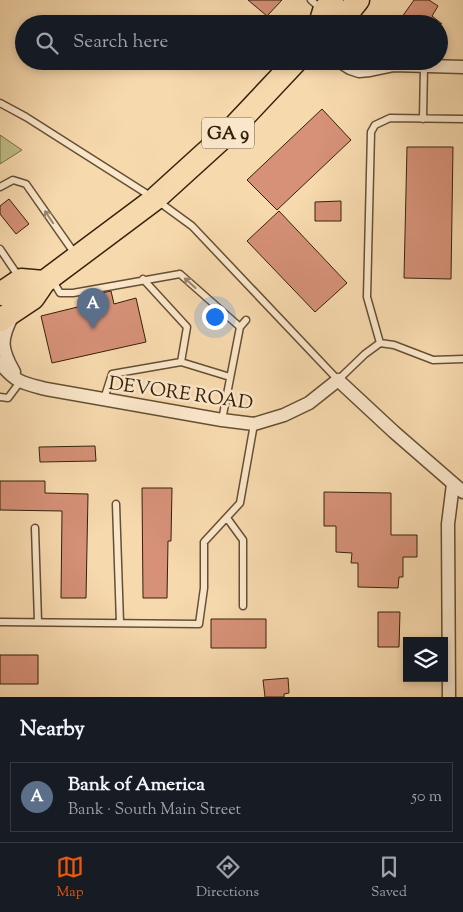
<!DOCTYPE html>
<html lang="en">
<head>
<meta charset="utf-8">
<style>
  :root { --surface:#171b24; --page:#242831; --text:#f1f3f6; --muted:#9ea1a6; --line:#363941; --accent:#ea580c }
  body { margin:0; font-family:"Sorts Mill Goudy",serif; background:var(--page); color:var(--text) }
  .controls { position:absolute; right:15px; bottom:15px; display:grid; overflow:hidden; border-radius:0px; box-shadow:0 2px 8px #0003 }
  .controls button { width:45px; height:45px; display:grid; place-items:center; padding:0; border:0; border-bottom:1px solid var(--line); background:var(--surface); color:var(--text); font:25px sans-serif }
  .you { position:absolute; left:214px; top:316px; width:18px; height:18px; margin:-12px; border:4px solid #fff; border-radius:50%; background:#1a73e8; box-shadow:0 0 0 8px #1a73e833 }
  .badge { display:grid; place-items:center; width:32px; height:32px; border-radius:50%; background:var(--accent); color:#fff; font-size:16px; font-weight:700 }
  .pin { position:absolute; translate:-50% -41px; filter:drop-shadow(0 1px 2px #0008) }
  .pin::after { content:''; position:absolute; top:26px; width:18px; height:15px; background:inherit; clip-path:polygon(0 0,100% 0,50% 100%) }
  .list { margin:0; padding:0; list-style:none }
  h2 { display:flex; justify-content:space-between; align-items:center; height:65px; margin:0; padding:0 20px; font-size:21px }
  h2 small { font-size:16px; font-weight:400; color:var(--muted) }
  .list li { display:grid; grid-template-columns:32px 1fr auto; gap:15px; align-items:center; box-sizing:border-box; height:70px; margin:0 10px 10px; padding:0 10px; border:1px solid var(--line); border-radius:0px }
  .list b { display:block; font-size:19px; white-space:nowrap }
  .list p { margin:0; font-size:16px; white-space:nowrap; color:var(--muted) }
  .list em { font-size:16px; font-style:normal; color:var(--muted) }
  .icon { flex:none; width:28px; height:28px; fill:none; stroke:currentColor; stroke-width:2; stroke-linecap:round; stroke-linejoin:round }
  .map { position:relative; flex:none; width:463px; height:697px; overflow:hidden }
  .search { position:absolute; background:var(--surface); box-shadow:0 2px 8px #0003; left:15px; right:15px; top:15px; height:55px; display:flex; align-items:center; gap:12px; box-sizing:border-box; padding:0 18px; border-radius:28px; color:var(--muted); font-size:19px }
  .sheet { height:145px; background:var(--surface) }
  nav { display:flex; justify-content:space-around; align-items:center; box-sizing:border-box; height:70px; border-top:1px solid var(--line); background:var(--surface); font-size:14px; color:var(--muted) }
  nav a { display:grid; justify-items:center; gap:2px }
  nav .on { color:var(--accent) }
  .map>svg:first-child { display:block }
  .green { fill:#c0be88; stroke:#7a7049 }
  .building { fill:#d69178; stroke:#34220a }
  .lines { fill:none; stroke-linecap:round; stroke-linejoin:round }
  .lane-casing { stroke:#655033; stroke-width:9 }
  .street-casing { stroke:#655033; stroke-width:15 }
  .highway-casing { stroke:#34220a; stroke-width:25 }
  .lane { stroke:#fae6ca; stroke-width:6 }
  .street { stroke:#fae6ca; stroke-width:12 }
  .highway { stroke:#f7d9ae; stroke-width:22 }
  .oneway { stroke:#97846a }
  .labels { text-anchor:middle; stroke-width:5; stroke-linejoin:round; paint-order:stroke }
  .shield { fill:#fae6ca; stroke:#6f5d44; stroke-width:1 }
  .shield-label { font-size:18px; font-weight:bold; fill:#34220a }
  .street-label { font-size:19px; fill:#34220a; stroke:#fae6ca }
</style>
</head>
<body>
<div class="map">
<svg width="463" height="697" viewBox="0 0 463 697">
  <rect width="100%" height="100%" fill="#f7d9ae"/>
  <filter id="stains"><feTurbulence type="fractalNoise" baseFrequency=".004" numOctaves="4"/><feColorMatrix values="0 0 0 0 .2 0 0 0 0 .09 0 0 0 0 .02 0 0 0 .5 -.17"/></filter>
  <radialGradient id="worn" r=".72"><stop offset=".6" stop-color="#630" stop-opacity="0"/><stop offset="1" stop-color="#630" stop-opacity=".3"/></radialGradient>
  <path class="green" d="M0 135 22 150 0 164Z"/>
  <path class="building" d="M248 0H282L267 16Z
    M414 0H429L438 6 432 16 442 24H397Z
    M322 109 351 140 277 210 247 180Z
    M407 147H453L451 279 404 278Z
    M9 199 29 224 16 234 0 214V206Z
    M341 201V221H315V202Z
    M279 211 347 283 315 312 247 241Z
    M111 291 114 304 136 298 146 342 52 363 41 316 94 303 92 295Z
    M95 446 96 461 40 462 39 447Z
    M0 481H45V493L88 494 86 598H61L62 511 0 510Z
    M142 488H172L171 541H168L167 598H143Z
    M324 492 391 493V535H417V557H403V577H399L398 588 358 587V563H351L352 553 336 552V526H324Z
    M378 612H400L399 647H378Z
    M211 619H266V648H211Z
    M0 655H38V684H0Z
    M288 678 289 693 284 694V697H265L263 680Z"/>
  <g class="lines">
    <defs>
      <path id="lane" d="M311 0 321 9
        M350 16 362 24
        M0 103 26 117 155 199 192 226 338 380 365 354 380 343 394 345 433 360 463 359
        M423 119 424 66
        M0 187 13 180 26 184 75 254
        M0 249 19 277
        M53 281 60 293H73L180 274 240 327
        M380 343 367 297 371 132 375 125 390 118 463 119
        M181 362 230 377
        M0 397 8 398 20 382
        M104 399 112 374 181 362 187 327 143 279
        M222 420 240 327 246 320
        M116 504 120 623
        M227 518 243 540V606
        M35 528 38 622
        M0 622 199 624 204 588V542L240 503 254 424"/>
      <path id="street" d="M339 61 350 68 359 71 370 70 394 65 463 67
        M12 317C0 340 1 349 14 372
        M0 363C16 383 23 383 46 389L222 420 254 424 284 415 309 403 338 380 394 432 463 492
        M449 697 448 524 453 484"/>
      <path id="highway" d="M320 24 324 11 332 0
        M339 24 358 0
        M0 294 21 280 44 282
        M0 320 33 298 44 282 155 199 231 130 296 61"/>
    </defs>
    <use href="#lane" class="lane-casing"/>
    <use href="#street" class="street-casing"/>
    <use href="#highway" class="highway-casing"/>
    <use href="#lane" class="lane"/>
    <use href="#street" class="street"/>
    <use href="#highway" class="highway"/>
  </g>
  <defs><path id="oneway-shaft" d="M-6 0H5M1.5-3L5.5 0L1.5 3" fill="none" stroke-width="1.6" stroke-linecap="round" stroke-linejoin="round" transform="scale(1.25)"/></defs>
  <g class="oneway">
    <use href="#oneway-shaft" transform="translate(49 217) rotate(-124)"/>
    <use href="#oneway-shaft" transform="translate(190 283) rotate(-138)"/>
  </g>
  <g class="labels">
    <rect class="shield" x="202" y="117.5" width="52" height="31" rx="4"/>
    <g class="shield-label">
      <text x="228" y="139">GA 9</text>
    </g>
    <g class="street-label">
      <text transform="translate(181 392) rotate(8)" y="7">DEVORE ROAD</text>
    </g>
  </g>
  <rect width="100%" height="100%" filter="url(#stains)"/>
  <rect width="100%" height="100%" fill="url(#worn)"/>
</svg>
<div class="controls">
<button><svg class="icon" aria-label="layers" viewBox="0 0 24 24"><path d="M12 4l9 5-9 5-9-5zM3 14l9 5 9-5"/></svg></button>
</div>
<div class="you"></div>
<div class="pin badge" style="left:93px;top:329px;background:#5c6f8a">A</div>
<div class="search"><svg class="icon" aria-label="search" viewBox="0 0 24 24"><circle cx="10" cy="10" r="6"/><path d="M15 15l6 6"/></svg>Search here</div>
</div>
<section class="sheet">
<h2>Nearby<small></small></h2>
<ul class="list">
<li><span class="badge" style="background:#5c6f8a">A</span><div><b>Bank of America</b><p>Bank · South Main Street</p></div><em>50 m</em></li>
</ul>
</section>
<nav>
<a class="on"><svg class="icon" aria-label="map" viewBox="0 0 24 24"><path d="M3 6l6-2 6 2 6-2v14l-6 2-6-2-6 2zM9 4v14M15 6v14"/></svg>Map</a>
<a><svg class="icon" aria-label="directions" viewBox="0 0 24 24"><path d="M12 3l9 9-9 9-9-9zM9 14v-3h6M13 9l2 2-2 2"/></svg>Directions</a>
<a><svg class="icon" aria-label="saved" viewBox="0 0 24 24"><path d="M7 4h10v16l-5-4-5 4z"/></svg>Saved</a>
</nav>
</body>
</html>
